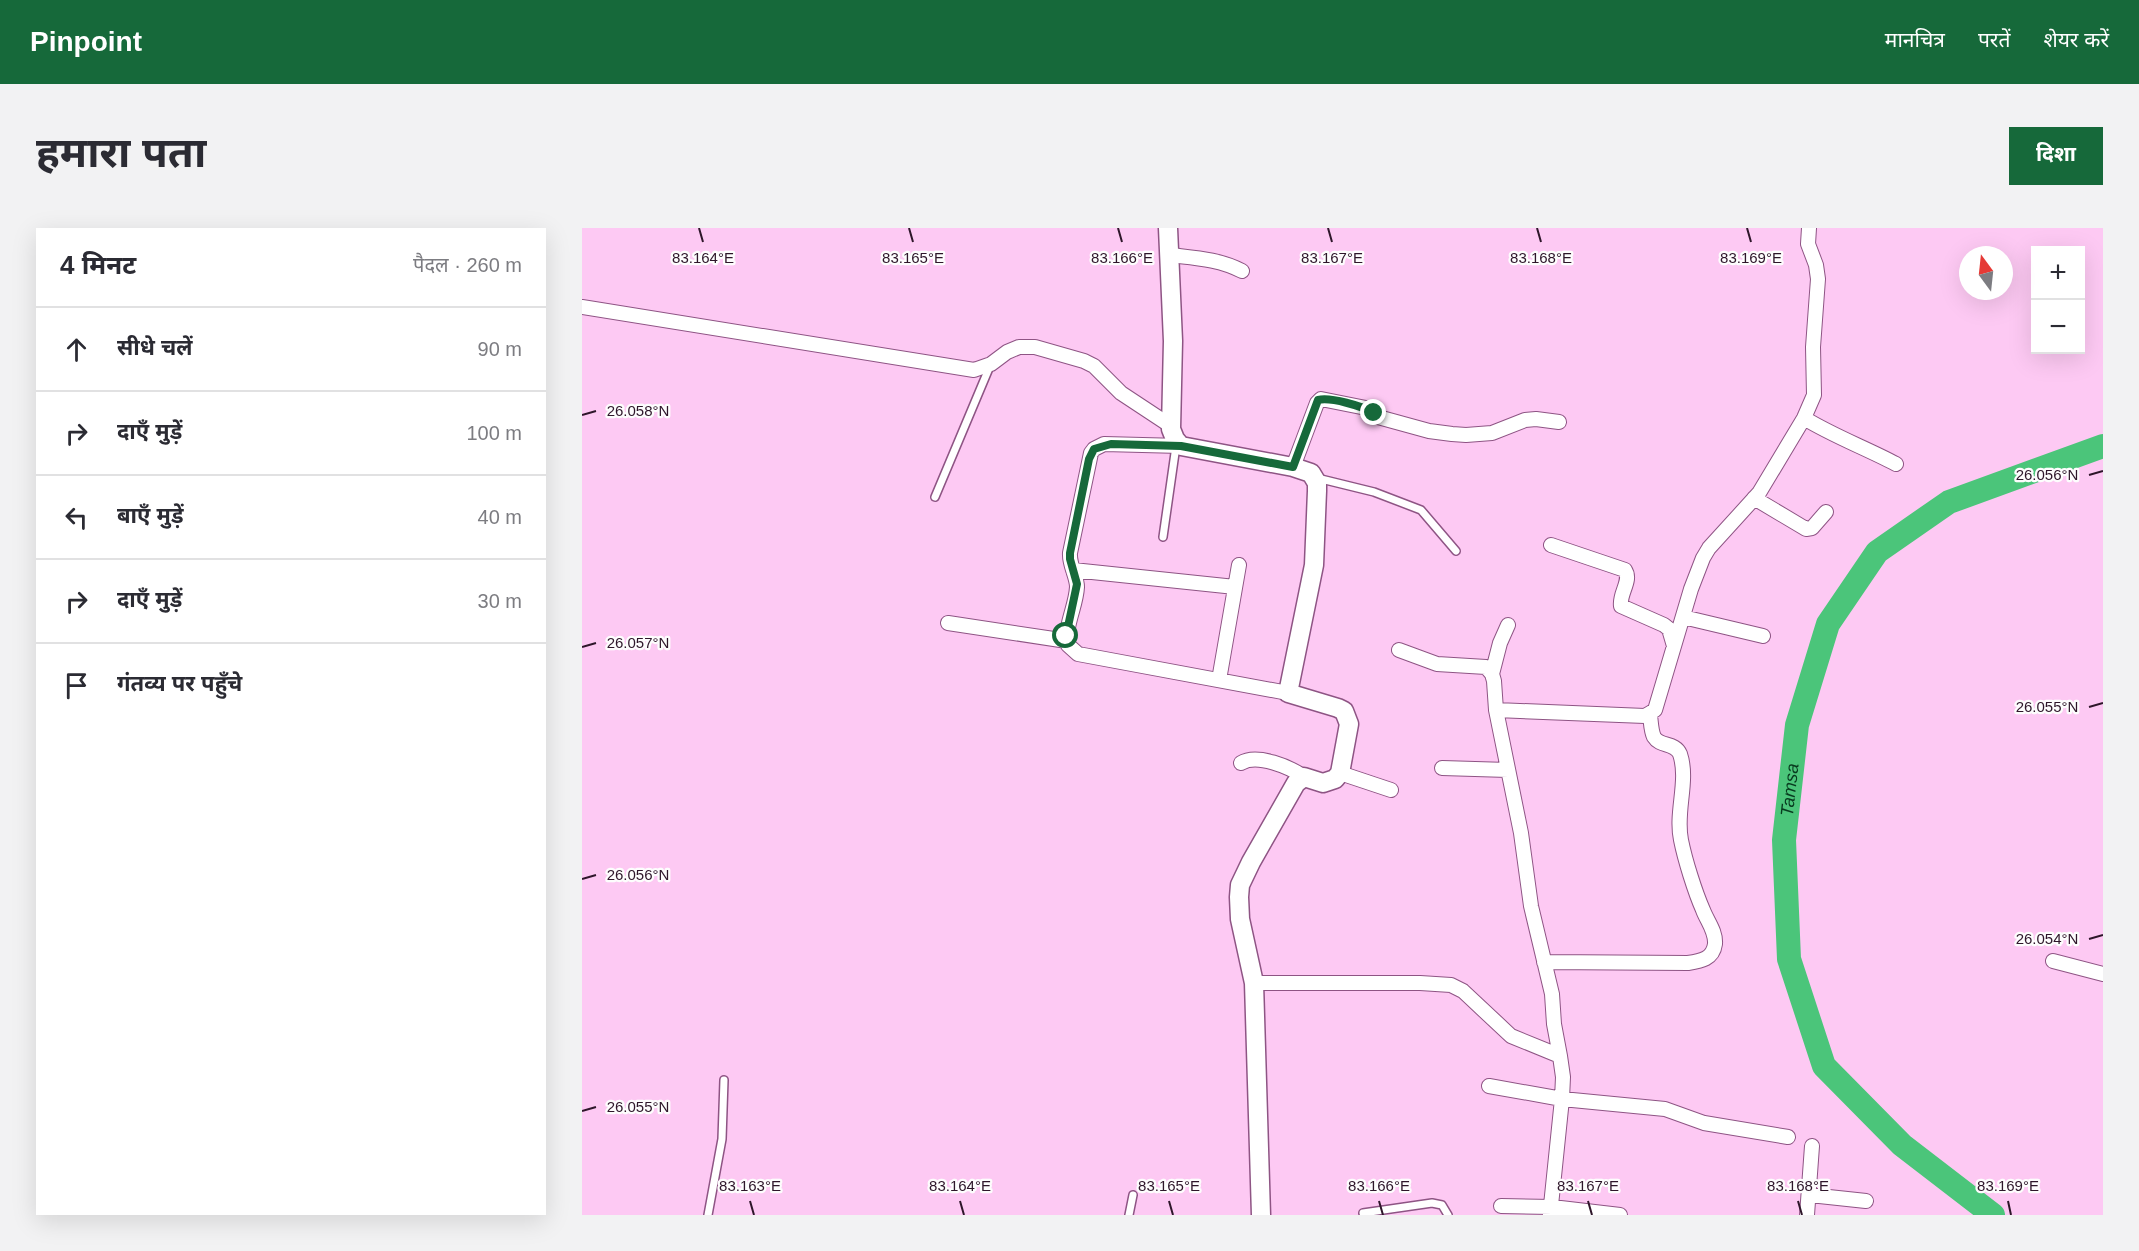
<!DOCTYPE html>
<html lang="hi">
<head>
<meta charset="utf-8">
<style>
  :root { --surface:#fff; --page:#f2f2f3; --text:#2b2b33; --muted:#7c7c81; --line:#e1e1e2; --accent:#16693a }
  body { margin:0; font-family:Arial,"Noto Sans Devanagari",sans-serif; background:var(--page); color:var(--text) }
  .controls { position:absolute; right:18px; top:18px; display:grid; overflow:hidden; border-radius:0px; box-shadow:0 6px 24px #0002 }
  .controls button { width:54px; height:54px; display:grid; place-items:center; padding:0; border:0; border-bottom:2px solid var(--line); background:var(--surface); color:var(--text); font:30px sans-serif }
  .compass { position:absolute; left:1377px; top:18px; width:54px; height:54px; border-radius:50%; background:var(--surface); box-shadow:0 6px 24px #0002; rotate:345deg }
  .stop { position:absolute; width:18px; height:18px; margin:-14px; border:4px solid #16693a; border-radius:50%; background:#fff }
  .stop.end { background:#16693a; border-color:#fff; box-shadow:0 2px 6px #0008 }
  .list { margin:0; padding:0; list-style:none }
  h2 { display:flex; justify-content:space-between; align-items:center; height:78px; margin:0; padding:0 24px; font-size:26px }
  h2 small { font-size:20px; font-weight:400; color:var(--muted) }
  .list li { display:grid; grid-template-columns:39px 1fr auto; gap:18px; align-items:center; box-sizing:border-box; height:84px; padding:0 24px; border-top:2px solid var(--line) }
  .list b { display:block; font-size:22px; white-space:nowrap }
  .list em { font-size:20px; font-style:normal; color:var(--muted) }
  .icon { flex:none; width:33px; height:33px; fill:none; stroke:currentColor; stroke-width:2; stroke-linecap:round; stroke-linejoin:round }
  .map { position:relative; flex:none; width:1521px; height:987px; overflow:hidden; border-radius:0px }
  header { display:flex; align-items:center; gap:36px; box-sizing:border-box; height:84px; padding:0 30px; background:var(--accent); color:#fff }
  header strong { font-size:28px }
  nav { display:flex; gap:33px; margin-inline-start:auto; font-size:21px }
  .intro { display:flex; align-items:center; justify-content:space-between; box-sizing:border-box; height:144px; padding:0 36px }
  h1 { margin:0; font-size:42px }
  .button { padding:15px 27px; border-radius:0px; background:var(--accent); color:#fff; font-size:21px; font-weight:700 }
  main { display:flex; gap:36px; padding:0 36px }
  aside { flex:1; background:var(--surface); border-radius:0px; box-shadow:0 6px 24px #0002 }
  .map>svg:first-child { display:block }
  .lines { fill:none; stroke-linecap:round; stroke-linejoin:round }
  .river { stroke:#4bc57a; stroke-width:24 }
  .lane-casing { stroke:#8e5484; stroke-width:10 }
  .street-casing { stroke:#8e5484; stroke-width:16 }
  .secondary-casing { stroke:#8e5484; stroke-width:21 }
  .lane { stroke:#fff; stroke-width:7 }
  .street { stroke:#fff; stroke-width:14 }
  .secondary { stroke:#fff; stroke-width:18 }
  .route { stroke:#16693a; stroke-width:8 }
  .ticks { fill:none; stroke:#2e162a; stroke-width:2 }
  .labels { text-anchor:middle; stroke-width:4.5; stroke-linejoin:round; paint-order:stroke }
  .water-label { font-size:18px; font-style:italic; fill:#083b1f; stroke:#fdfdfd }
  .ticks-label { font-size:15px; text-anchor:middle; fill:#2e162a; stroke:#fdfdfd; stroke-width:4.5; stroke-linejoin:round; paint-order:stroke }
</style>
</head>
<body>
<header>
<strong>Pinpoint</strong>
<nav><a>मानचित्र</a><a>परतें</a><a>शेयर करें</a></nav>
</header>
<div class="intro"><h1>हमारा पता</h1><a class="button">दिशा</a></div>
<main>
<aside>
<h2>4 मिनट<small>पैदल · 260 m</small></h2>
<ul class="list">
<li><svg class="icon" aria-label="ahead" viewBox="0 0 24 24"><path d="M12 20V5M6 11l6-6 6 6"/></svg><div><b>सीधे चलें</b></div><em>90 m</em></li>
<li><svg class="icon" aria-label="right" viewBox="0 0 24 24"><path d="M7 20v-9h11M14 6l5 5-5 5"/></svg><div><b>दाएँ मुड़ें</b></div><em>100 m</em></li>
<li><svg class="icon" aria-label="left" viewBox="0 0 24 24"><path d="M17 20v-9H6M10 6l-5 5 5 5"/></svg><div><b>बाएँ मुड़ें</b></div><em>40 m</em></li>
<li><svg class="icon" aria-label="right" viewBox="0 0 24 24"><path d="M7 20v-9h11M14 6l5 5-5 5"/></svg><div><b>दाएँ मुड़ें</b></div><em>30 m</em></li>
<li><svg class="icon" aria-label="arrive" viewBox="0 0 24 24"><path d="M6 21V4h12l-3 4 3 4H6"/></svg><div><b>गंतव्य पर पहुँचे</b></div></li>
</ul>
</aside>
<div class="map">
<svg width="1521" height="987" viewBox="0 0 1521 987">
  <rect width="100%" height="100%" fill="#fdc9f3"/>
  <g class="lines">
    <path class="river" id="s1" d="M1411 987 1320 917 1242 838 1207 731 1202 612 1215 497 1246 396 1295 324 1367 274 1521 218"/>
    <defs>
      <path id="lane" d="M735 250 792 264 839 282 874 323
        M353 269 408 138
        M581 309 594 218
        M781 985 850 975 860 977 866 987
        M126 987 140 911 142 852
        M547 987 551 967"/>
      <path id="street" d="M588 27C613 30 637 31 660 43
        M0 79 392 142 409 136 425 124 437 119H453L502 133 512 138 539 165 589 198
        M1222 190C1251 208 1284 220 1314 236
        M599 218 522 216 512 221 509 225 488 325C487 337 495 348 495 359 494 379 482 398 486 417L496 426 706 465
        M711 239 735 175 739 171 784 180 796 189 847 203 870 206 884 207 910 205 943 192 954 191 977 194
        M1172 270 1224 301 1230 300 1244 284
        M969 317 1043 342C1050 353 1037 365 1039 378L1082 397 1087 401 1092 418
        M491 342 653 359
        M1101 389 1181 408
        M366 395 485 413
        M817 422 855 436 904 439 910 446 912 453 914 482 939 605 949 678 970 766 972 796 978 828 981 849 980 871 968 987
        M910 446 918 415 926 397
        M637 452 657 337
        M914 482 1063 488 1073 482 1109 361 1121 330 1127 320 1177 265 1222 190 1232 167 1231 119 1236 51 1234 37 1226 16 1227 0
        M659 535C675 525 708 539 722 549
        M860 540 926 542
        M758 545 809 562
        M1471 733 1521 746
        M962 734 1106 735C1119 733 1131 731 1133 716 1134 703 1125 693 1121 682 1113 664 1103 632 1099 612 1093 584 1107 553 1098 526 1093 514 1078 519 1072 509 1069 503 1069 494 1068 487
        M672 755H838L869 757 881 763 929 808 978 828
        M907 858 980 871 1083 881 1122 895 1206 909
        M1228 967 1284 973
        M919 978 970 979 1038 987
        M1225 987 1230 918"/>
      <path id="secondary" d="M586 0 591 113 589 201 593 211 599 218 711 239 729 245 735 255V263L732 337 706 465 756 480 762 483 767 496 758 545 753 551 741 555 722 549 714 555 669 634 658 657 657 669 658 691 672 755 679 987"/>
    </defs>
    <use href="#lane" class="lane-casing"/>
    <use href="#street" class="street-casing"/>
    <use href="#secondary" class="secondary-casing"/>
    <use href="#lane" class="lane"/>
    <use href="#street" class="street"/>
    <use href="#secondary" class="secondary"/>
  </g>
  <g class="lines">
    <path class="route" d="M484 408 495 356 488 331V325L507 231 512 221 529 216 599 218 711 239 736 172C749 169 780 178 792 185"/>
  </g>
  <path class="ticks" d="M117 0 121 14M327 0 331 14M536 0 540 14M746 0 750 14M955 0 959 14M1165 0 1169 14M0 187 14 183M1507 247 1521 243M0 419 14 415M1507 479 1521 475M0 651 14 647M1507 711 1521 707M0 883 14 879M168 973 172 987M378 973 382 987M587 973 591 987M797 973 801 987M1006 973 1010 987M1216 973 1220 987M1426 973 1429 987"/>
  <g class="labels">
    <g class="water-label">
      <text dy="6" stroke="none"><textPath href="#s1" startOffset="508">Tamsa</textPath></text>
    </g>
  </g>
  <g class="ticks-label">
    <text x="121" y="35">83.164°E</text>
    <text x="959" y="35">83.168°E</text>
    <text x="331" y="35">83.165°E</text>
    <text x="540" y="35">83.166°E</text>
    <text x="750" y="35">83.167°E</text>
    <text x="1169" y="35">83.169°E</text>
    <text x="56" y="188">26.058°N</text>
    <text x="1465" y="252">26.056°N</text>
    <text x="56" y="420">26.057°N</text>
    <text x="1465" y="484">26.055°N</text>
    <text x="56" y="652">26.056°N</text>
    <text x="1465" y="716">26.054°N</text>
    <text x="56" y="884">26.055°N</text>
    <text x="168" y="963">83.163°E</text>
    <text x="378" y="963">83.164°E</text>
    <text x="587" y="963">83.165°E</text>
    <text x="797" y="963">83.166°E</text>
    <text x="1006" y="963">83.167°E</text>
    <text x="1216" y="963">83.168°E</text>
    <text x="1426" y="963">83.169°E</text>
  </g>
</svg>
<div class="controls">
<button>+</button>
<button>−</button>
</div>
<svg class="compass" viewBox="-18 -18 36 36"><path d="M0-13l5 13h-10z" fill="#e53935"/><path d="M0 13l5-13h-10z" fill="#7c7c81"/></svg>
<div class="stop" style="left:484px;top:408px"></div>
<div class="stop end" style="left:792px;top:185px"></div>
</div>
</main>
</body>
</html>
